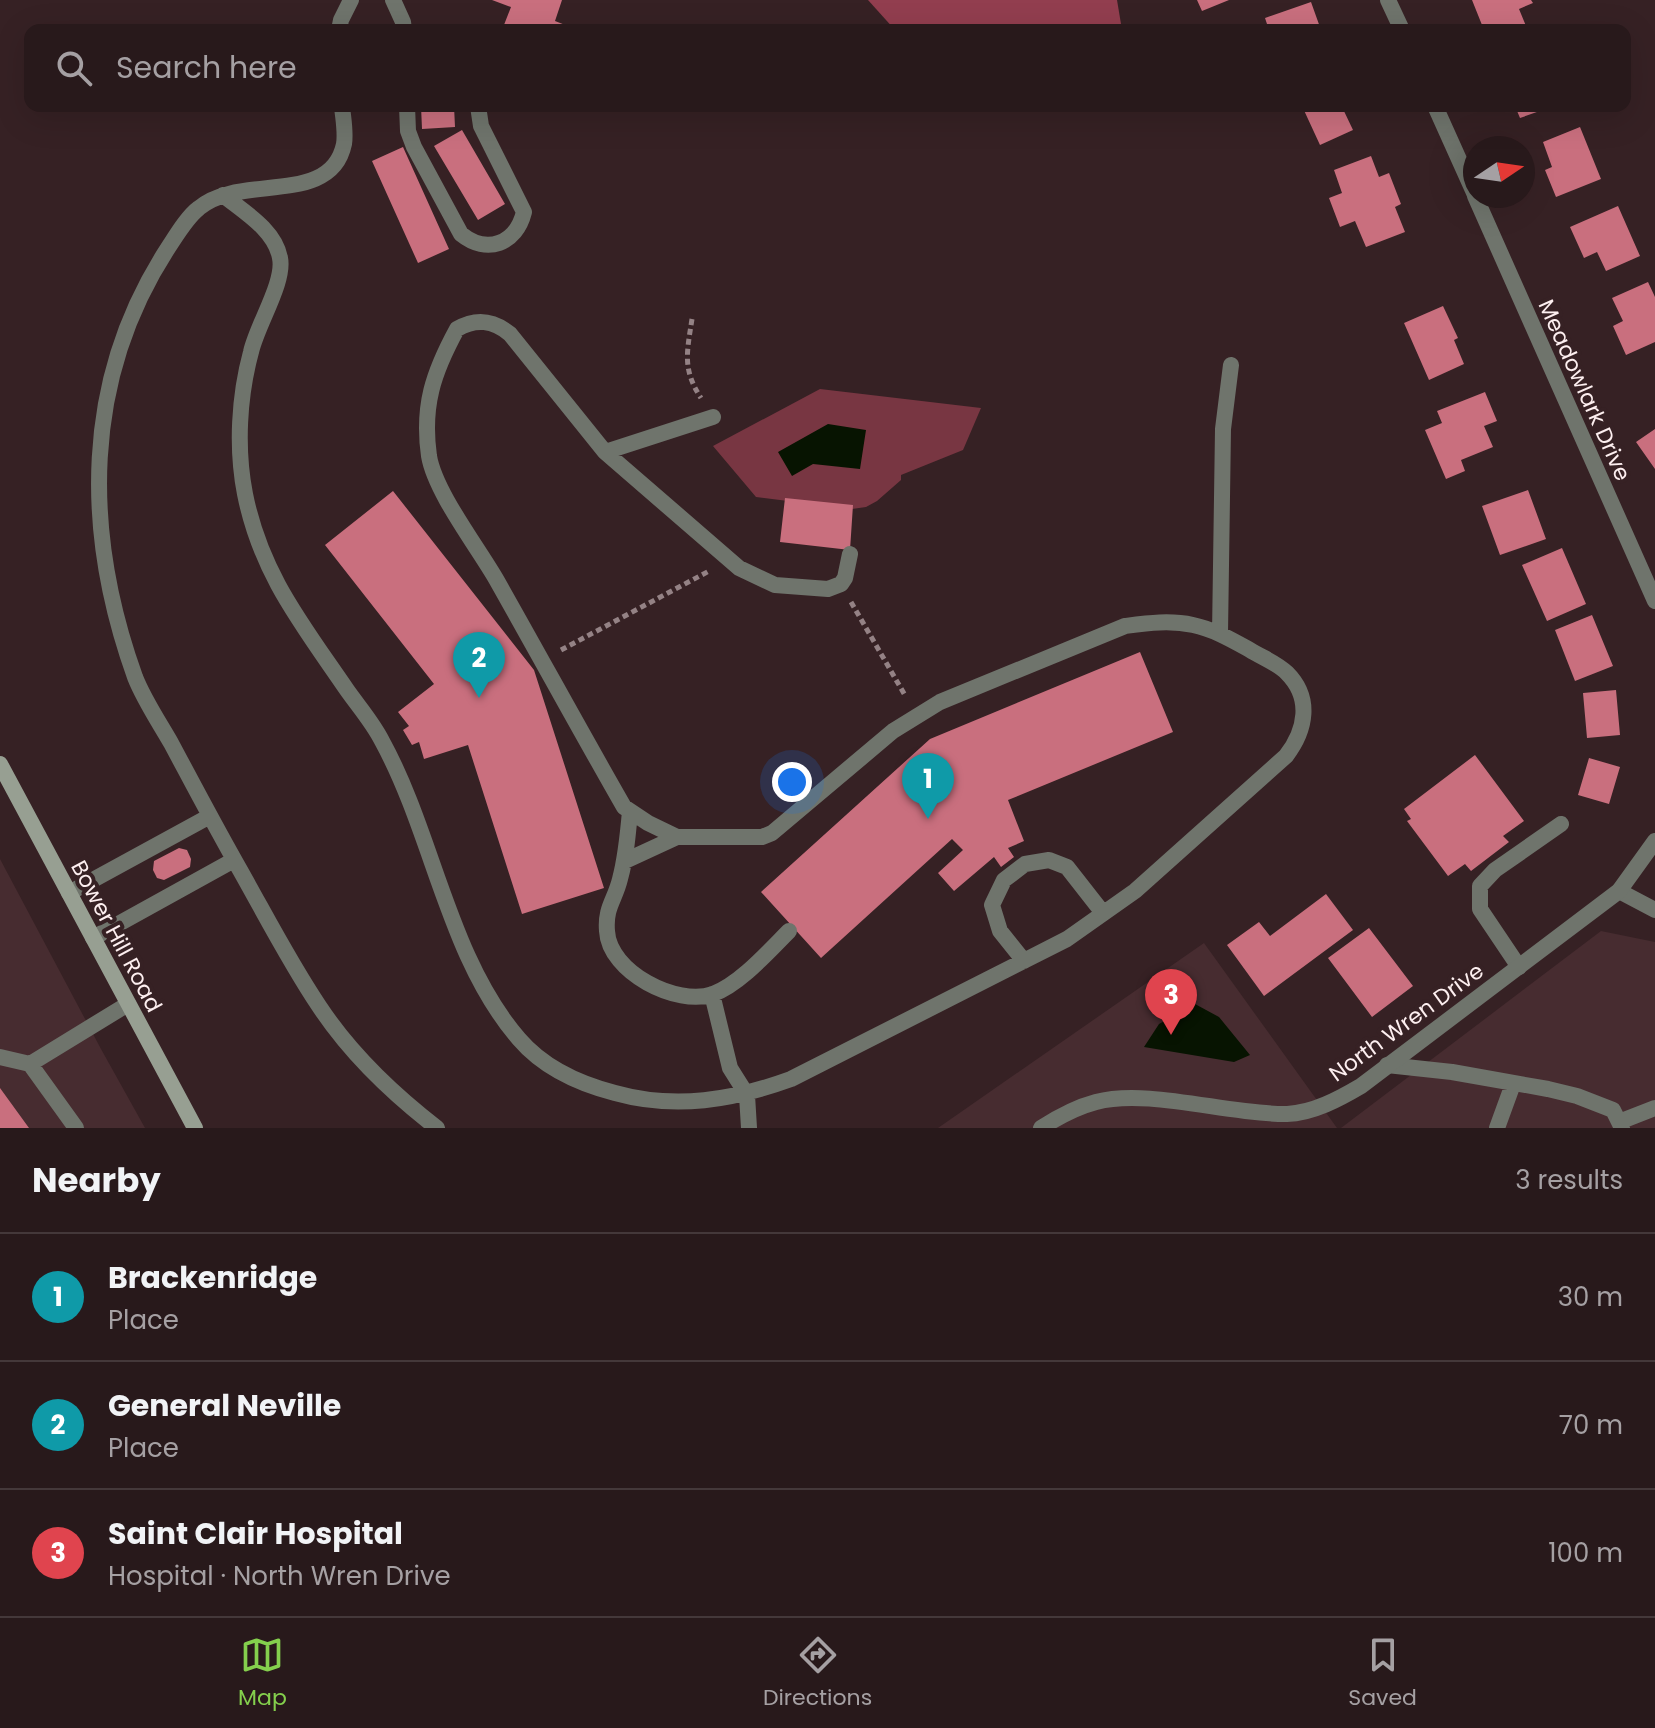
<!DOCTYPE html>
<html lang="en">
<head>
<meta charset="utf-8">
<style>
  :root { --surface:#28191b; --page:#342628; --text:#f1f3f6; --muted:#a5a0a3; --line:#44383a; --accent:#84cf4d }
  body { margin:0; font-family:Poppins,sans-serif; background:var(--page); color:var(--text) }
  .compass { position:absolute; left:1463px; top:136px; width:72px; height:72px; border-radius:50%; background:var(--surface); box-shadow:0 8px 32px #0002; rotate:77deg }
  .you { position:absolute; left:792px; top:782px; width:28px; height:28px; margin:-20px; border:6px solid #fff; border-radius:50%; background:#1a73e8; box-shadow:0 0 0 12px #1a73e833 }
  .badge { display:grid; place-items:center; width:52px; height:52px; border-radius:50%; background:var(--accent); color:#fff; font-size:26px; font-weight:700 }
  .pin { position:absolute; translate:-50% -66px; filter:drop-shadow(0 2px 4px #0008) }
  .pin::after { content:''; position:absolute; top:42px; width:28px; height:24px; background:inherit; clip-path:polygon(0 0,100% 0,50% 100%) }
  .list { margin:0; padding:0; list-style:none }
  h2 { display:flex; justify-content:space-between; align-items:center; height:104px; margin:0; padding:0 32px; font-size:34px }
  h2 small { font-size:26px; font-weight:400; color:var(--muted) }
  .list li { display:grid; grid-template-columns:52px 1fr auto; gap:24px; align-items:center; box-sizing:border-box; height:128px; padding:0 32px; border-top:2px solid var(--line) }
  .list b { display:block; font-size:30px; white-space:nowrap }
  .list p { margin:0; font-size:26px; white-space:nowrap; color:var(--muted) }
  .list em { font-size:26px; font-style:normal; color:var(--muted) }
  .icon { flex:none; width:44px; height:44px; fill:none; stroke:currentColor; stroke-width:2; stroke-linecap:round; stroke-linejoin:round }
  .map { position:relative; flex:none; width:1655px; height:1128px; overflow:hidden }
  .search { position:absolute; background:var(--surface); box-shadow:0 8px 32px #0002; left:24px; right:24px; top:24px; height:88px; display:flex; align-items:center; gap:20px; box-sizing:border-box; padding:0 28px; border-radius:16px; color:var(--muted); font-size:30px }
  .sheet { height:488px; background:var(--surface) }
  nav { display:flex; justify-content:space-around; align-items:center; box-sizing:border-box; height:112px; border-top:2px solid var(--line); background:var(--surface); font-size:22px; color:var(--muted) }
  nav a { display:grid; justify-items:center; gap:4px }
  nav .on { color:var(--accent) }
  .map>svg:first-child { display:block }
  .built { fill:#472c30 }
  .green { fill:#783642 }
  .forest { fill:#923e4f }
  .water { fill:#071401 }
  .building { fill:#c96f7e }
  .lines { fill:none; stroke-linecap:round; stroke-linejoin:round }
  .path { stroke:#948285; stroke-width:5; stroke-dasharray:6 4; stroke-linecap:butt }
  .lane { stroke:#6f746c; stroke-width:16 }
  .street { stroke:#6f746c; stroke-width:16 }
  .secondary { stroke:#979f92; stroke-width:16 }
  .labels { text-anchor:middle; stroke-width:8; stroke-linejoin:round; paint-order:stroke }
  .street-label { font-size:22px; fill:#fdeff0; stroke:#362124 }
</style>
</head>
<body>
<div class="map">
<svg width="1655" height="1128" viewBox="0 0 1655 1128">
  <rect width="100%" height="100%" fill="#362124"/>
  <path class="built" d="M0 859 101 1049 145 1128H0Z
    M1601 931 1655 942V1128H1341Z
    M1204 943 1337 1128H938Z"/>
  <path class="green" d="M820 389 981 408 963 450 901 475V480L877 501 866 507 852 509 756 497 713 446Z"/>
  <path class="forest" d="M868 0H1117L1122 30H895Z"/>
  <path class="water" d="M828 424 866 430 860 469 813 464 792 476 778 452Z
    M1195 1004 1219 1017 1250 1055 1234 1062 1144 1047 1159 1024Z"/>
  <path class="building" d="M492 0H562L555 21 578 30H502L511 7Z
    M1197 0H1229L1202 11Z
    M1472 0H1531L1533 3 1519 9 1526 26 1516 30H1484Z
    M1311 2 1321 30H1269L1265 18Z
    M421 106H454L455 127 422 129Z
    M1302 106H1350L1343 109 1353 130 1320 145Z
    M1515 106H1554L1520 118Z
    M1580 127 1601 179 1556 197 1545 170 1552 167 1543 142Z
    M462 130 505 204 478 220 434 146Z
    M403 147 449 249 418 263 372 161Z
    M1371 156 1379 177 1389 173 1401 204 1395 207 1405 232 1366 247 1355 221 1340 227 1329 198 1342 193 1334 170Z
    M1618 206 1640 256 1606 271 1597 252 1584 258 1570 227Z
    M1648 282 1655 297V342L1626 355 1613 326 1623 321 1612 298Z
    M1443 306 1458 338 1454 340 1464 364 1429 380 1404 323Z
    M1485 392 1497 421 1484 426 1493 447 1461 460 1465 471 1446 479 1425 430 1442 423 1437 411Z
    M1655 429V469L1636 442Z
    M1528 490 1546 539 1500 555 1482 506Z
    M393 491 534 670 604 888 522 914 468 745 424 759 419 742 412 745 403 730 409 726 398 712 434 684 325 545Z
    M785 498 853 505 850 550 780 542Z
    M1562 548 1586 604 1547 621 1522 565Z
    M1592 615 1613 666 1575 681 1555 630Z
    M1140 652 1173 732 1008 800 1024 841 1008 848 1014 857 1001 867 994 857 954 891 938 873 963 850 952 839 821 958 761 892 930 739Z
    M1616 690 1620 735 1587 738 1583 693Z
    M1475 755 1524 821 1503 836 1509 842 1471 871 1465 864 1448 876 1407 821 1411 819 1404 809Z
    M1589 758 1620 767 1609 804 1578 795Z
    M179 848 187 850 191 859 190 867 164 880 157 878 153 870 154 861Z
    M1326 894 1353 930 1264 996 1227 945 1259 922 1270 936Z
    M1369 928 1413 986 1372 1017 1328 958Z
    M0 1088 29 1128H0Z"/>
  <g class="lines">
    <path class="path" d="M692 319C687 352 682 369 701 398
      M851 602 906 697
      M561 650 711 570"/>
    <path class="lane" d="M393 0 403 22 404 30
      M339 30 341 20 351 0
      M342 106C343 118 346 132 344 144 331 207 240 173 199 208 187 217 176 236 168 248 82 380 83 532 135 677 144 700 159 722 171 743 194 786 216 828 240 870 266 916 290 963 319 1006 350 1053 393 1094 437 1128
      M407 106 408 131 414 147 461 234C487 255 516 244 524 212L481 126 478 106
      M223 195C244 212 275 230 280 258 285 282 257 325 251 352 239 396 236 448 245 494 261 574 302 624 347 690 359 707 373 723 382 741 434 836 448 957 519 1039 543 1067 580 1084 615 1093 676 1110 733 1100 791 1079L1067 939 1135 891 1286 756C1306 730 1312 698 1287 673 1277 663 1261 657 1250 650 1232 640 1213 629 1193 625 1170 620 1148 623 1125 626L940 702 893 731 772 833 762 837H677L648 823 624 807C581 732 539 655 496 579 477 546 435 492 429 456 422 406 433 373 457 329 476 318 493 320 510 334L605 452 739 568 775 585 828 589 841 584 845 578 850 554
      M605 452 713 417
      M1220 634 1223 429 1231 365
      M630 811C628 834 626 857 620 879 615 900 605 907 607 931 609 972 677 1007 713 994 740 984 769 951 789 931
      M625 861 677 837
      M1619 891 1655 910
      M69 893 210 816
      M93 938 234 860
      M1024 961 1000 931 992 905 1004 880 1025 864 1049 860 1067 867 1103 913
      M1519 967 1480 909V886L1495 870 1561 824
      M712 994 730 1068 747 1095 749 1128
      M0 1057 30 1064 76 1128
      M30 1064 128 1004
      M1387 1065 1452 1072 1548 1089 1577 1096 1613 1110 1622 1128
      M1619 1122 1655 1108
      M1497 1128 1513 1084"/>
    <path class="street" d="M1388 0 1402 30
      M1435 106 1475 195
      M1475 196 1655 601
      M1041 1128C1058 1117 1077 1107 1096 1102 1148 1088 1230 1115 1287 1114 1313 1113 1339 1099 1361 1086L1619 891 1655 841"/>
    <path class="secondary" d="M0 764 195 1128"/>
  </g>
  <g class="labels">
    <g class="street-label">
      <text transform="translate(1585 390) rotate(66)" y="8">Meadowlark Drive</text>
      <text transform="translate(117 936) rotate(62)" y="8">Bower Hill Road</text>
      <text transform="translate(1406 1022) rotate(-36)" y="8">North Wren Drive</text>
    </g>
  </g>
</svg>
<svg class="compass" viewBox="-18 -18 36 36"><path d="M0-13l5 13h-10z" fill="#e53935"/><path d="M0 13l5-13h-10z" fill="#a5a0a3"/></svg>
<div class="you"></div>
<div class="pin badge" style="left:928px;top:819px;background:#0f9aa8">1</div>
<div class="pin badge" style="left:479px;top:698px;background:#0f9aa8">2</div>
<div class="pin badge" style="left:1171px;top:1035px;background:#e0444e">3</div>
<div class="search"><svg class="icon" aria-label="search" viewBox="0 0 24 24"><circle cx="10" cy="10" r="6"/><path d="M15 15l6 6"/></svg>Search here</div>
</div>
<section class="sheet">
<h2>Nearby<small>3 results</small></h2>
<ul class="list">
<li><span class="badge" style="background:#0f9aa8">1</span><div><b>Brackenridge</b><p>Place</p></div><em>30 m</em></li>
<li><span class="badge" style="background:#0f9aa8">2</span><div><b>General Neville</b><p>Place</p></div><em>70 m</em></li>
<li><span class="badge" style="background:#e0444e">3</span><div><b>Saint Clair Hospital</b><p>Hospital · North Wren Drive</p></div><em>100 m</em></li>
</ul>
</section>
<nav>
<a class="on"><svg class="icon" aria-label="map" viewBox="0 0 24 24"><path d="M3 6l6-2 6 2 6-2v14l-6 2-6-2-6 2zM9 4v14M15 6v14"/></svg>Map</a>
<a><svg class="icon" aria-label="directions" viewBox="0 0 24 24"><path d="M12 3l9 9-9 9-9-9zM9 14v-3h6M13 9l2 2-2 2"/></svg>Directions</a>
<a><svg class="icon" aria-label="saved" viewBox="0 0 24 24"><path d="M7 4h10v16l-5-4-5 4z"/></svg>Saved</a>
</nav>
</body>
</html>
